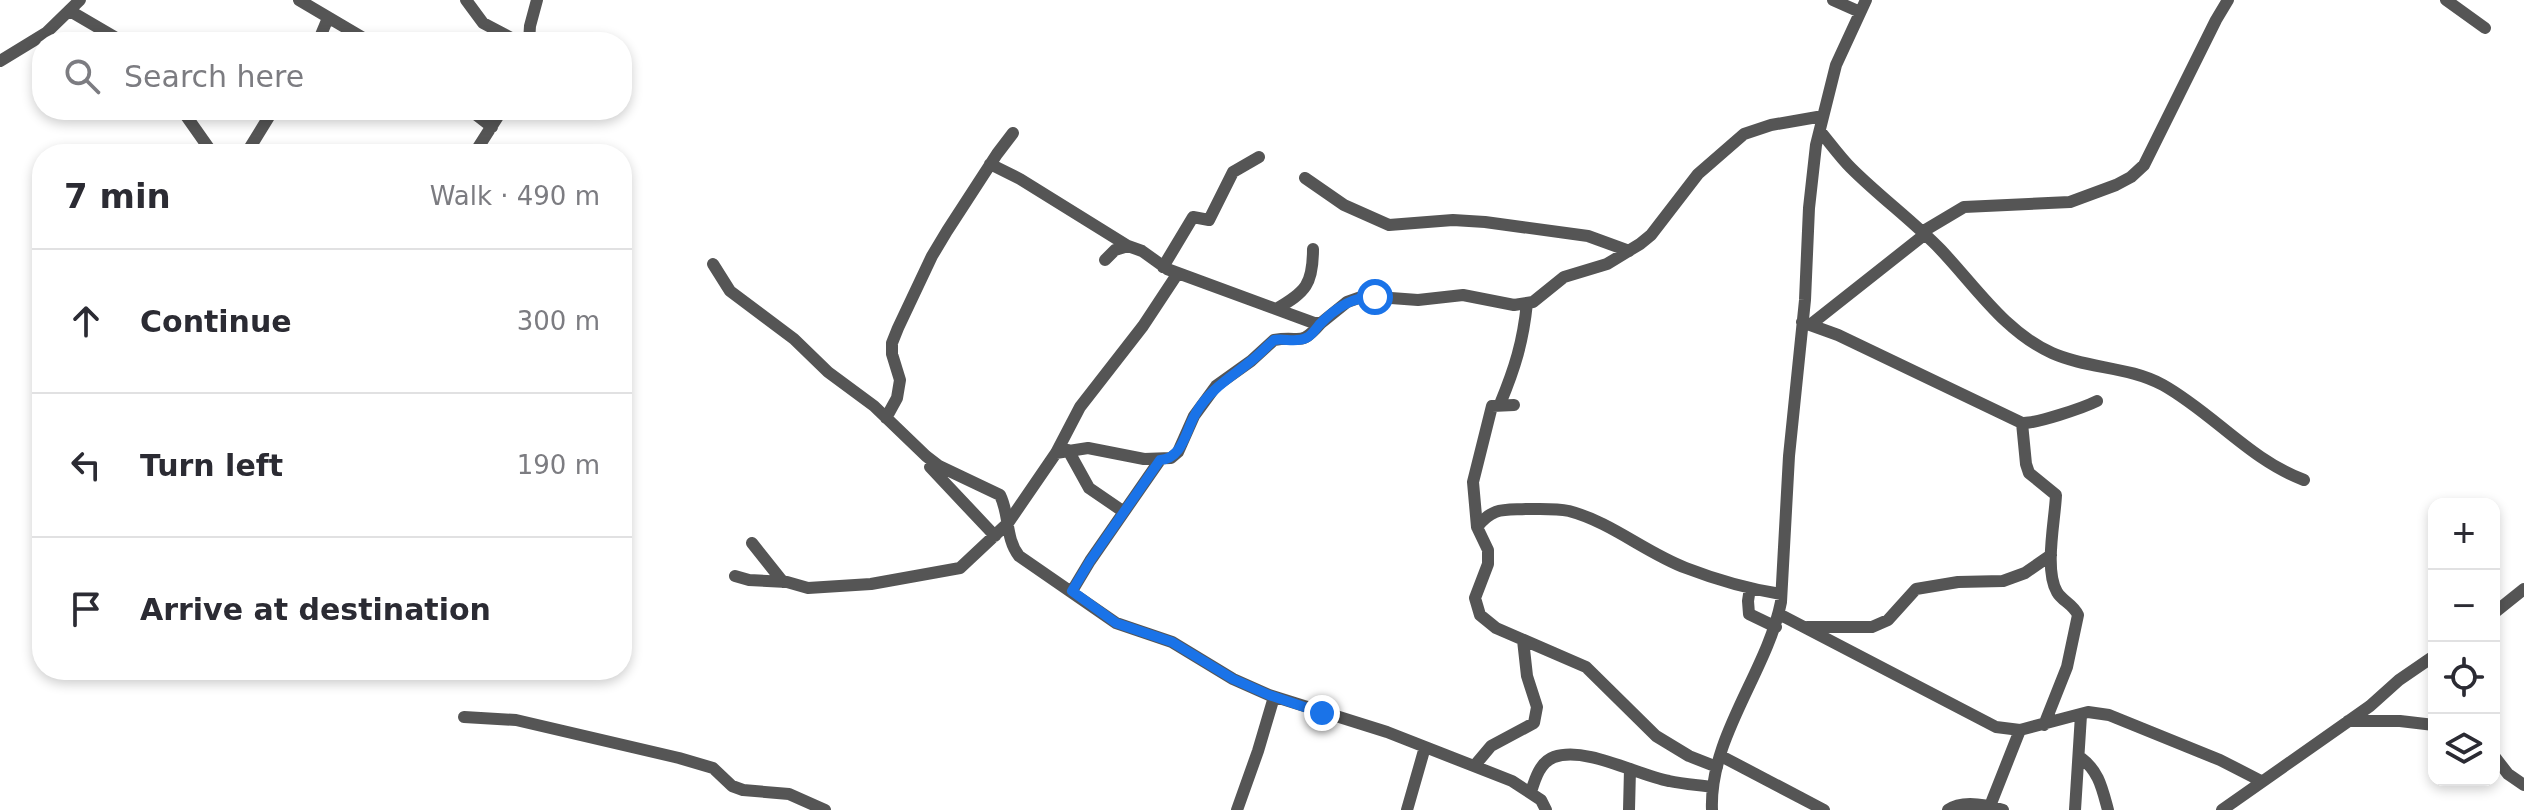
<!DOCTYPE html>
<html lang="en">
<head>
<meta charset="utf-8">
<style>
  :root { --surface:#fff; --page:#f2f2f3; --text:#2b2b33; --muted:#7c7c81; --line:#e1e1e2 }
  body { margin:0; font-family:"DejaVu Sans",sans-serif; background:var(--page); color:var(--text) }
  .controls { position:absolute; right:24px; bottom:24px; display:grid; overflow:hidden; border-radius:16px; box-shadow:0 4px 12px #0003 }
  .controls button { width:72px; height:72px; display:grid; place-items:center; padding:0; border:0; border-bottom:2px solid var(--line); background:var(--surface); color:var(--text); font:40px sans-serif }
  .stop { position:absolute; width:24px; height:24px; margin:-18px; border:6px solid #1a73e8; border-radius:50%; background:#fff }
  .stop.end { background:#1a73e8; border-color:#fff; box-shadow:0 2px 8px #0008 }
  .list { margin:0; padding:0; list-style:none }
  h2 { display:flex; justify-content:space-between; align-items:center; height:104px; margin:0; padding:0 32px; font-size:34px }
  h2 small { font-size:26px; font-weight:400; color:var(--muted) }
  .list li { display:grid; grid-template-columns:52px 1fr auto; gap:24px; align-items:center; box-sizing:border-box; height:144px; padding:0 32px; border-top:2px solid var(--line) }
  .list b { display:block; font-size:30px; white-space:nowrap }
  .list em { font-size:26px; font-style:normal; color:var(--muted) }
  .icon { flex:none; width:44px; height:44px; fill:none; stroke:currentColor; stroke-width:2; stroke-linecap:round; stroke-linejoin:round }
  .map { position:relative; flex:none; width:2524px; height:810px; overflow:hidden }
  .search { position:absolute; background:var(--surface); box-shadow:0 4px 12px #0003; left:32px; top:32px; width:600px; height:88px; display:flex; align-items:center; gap:20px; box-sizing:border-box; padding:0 28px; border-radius:32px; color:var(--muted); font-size:30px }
  .panel { position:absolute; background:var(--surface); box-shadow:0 4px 12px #0003; left:32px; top:144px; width:600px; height:536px; border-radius:32px }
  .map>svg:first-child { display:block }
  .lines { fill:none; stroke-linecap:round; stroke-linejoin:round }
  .minor { stroke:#555; stroke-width:12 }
  .route { stroke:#1a73e8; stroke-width:10 }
</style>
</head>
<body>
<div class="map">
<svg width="2524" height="810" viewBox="0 0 2524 810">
  <rect width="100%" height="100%" fill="#fff"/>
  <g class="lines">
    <path class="minor" d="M299 0 370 42
      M466 0 483 23 519 42
      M1833 0 1860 12
      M2446 0 2485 28
      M70 11 123 42
      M318 42 328 18
      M529 42 530 26 537 0
      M0 61 46 33 80 0
      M182 110 213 154
      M470 110 492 127
      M1820 131C1830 143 1840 157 1851 168 1880 197 1913 221 1941 250 1976 287 2005 332 2052 353 2088 369 2128 366 2163 385 2213 413 2250 460 2304 480
      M246 154 273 110
      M474 154 502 110
      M990 164 1020 179 1128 246
      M1305 178 1344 205 1389 225 1453 220 1485 222 1588 236 1629 251
      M1922 232 1964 207 2070 202 2116 185 2131 177 2144 165 2216 20 2228 0
      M1105 260 1115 250 1128 246 1142 251 1167 269 1314 323H1321L1347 302 1364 296 1418 300 1463 295 1514 305 1533 302 1564 277 1607 264 1640 244 1651 235 1698 174 1744 134 1771 125 1823 116
      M713 264 730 291 794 339 828 372 874 406 926 456 939 466 1000 495C1010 515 1005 538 1019 556L1116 623 1172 642 1233 679 1269 695 1387 732 1512 781 1541 800 1546 810
      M1163 267 1193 217 1209 220 1233 172 1259 157
      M1276 309C1306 292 1313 284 1313 249
      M1802 322 1838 335 2022 423C2035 424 2083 408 2097 401
      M1810 325 1924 235
      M1500 404C1515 368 1523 342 1527 303
      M1514 405 1492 406 1473 482 1477 527 1488 550V564L1475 598 1480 615 1496 628 1586 667 1656 736 1689 756 1717 767
      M886 418 897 398 900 380 892 354V343L898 328 932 256 947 231 997 154 1013 133
      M2022 423 2026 464 2029 473 2056 495C2055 520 2044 570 2057 592 2062 601 2073 604 2078 615L2067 667 2044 725
      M1068 450 1089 488 1124 512
      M1056 453 1088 448 1144 459 1171 458 1178 452 1194 416 1216 386 1251 361 1274 340C1302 335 1299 348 1321 323
      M930 467 995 536
      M1477 527C1493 507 1503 510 1526 509 1541 509 1555 508 1569 511 1611 522 1646 553 1686 568 1717 580 1749 589 1781 594
      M752 543 783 582
      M735 576 749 580 787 582 808 588 871 584 960 568 1008 523 1056 453 1080 407 1143 326 1178 273
      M1750 588 1748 601 1749 614 1776 627
      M1072 591 1090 561 1160 460
      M2494 613 2524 589
      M1779 614 1996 727 2020 730 2088 712 2109 715 2220 760 2261 781
      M1807 627H1872L1888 620 1916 589 1958 582 2003 581 2025 573 2051 555
      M464 717 516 720 679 758 713 768 732 786 743 790 789 794 825 810
      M2348 721H2400L2434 725
      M1721 756 1824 810
      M2494 756 2508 774 2524 785
      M2080 757C2099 771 2102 788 2108 810
      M1475 765 1491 746 1534 723 1537 707 1527 676 1523 640
      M1531 792C1535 779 1540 762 1554 757 1586 746 1637 775 1669 781 1683 784 1698 785 1712 787
      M1990 806 2020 730
      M1237 810 1258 751 1274 697
      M1407 810 1425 747
      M1629 810 1630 769
      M1712 810C1709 737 1767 672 1781 602L1789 456 1805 300 1809 208 1816 145 1836 65 1866 0
      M1948 810C1962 800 1987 805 2003 810
      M2075 810 2081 715
      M2222 810 2370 706 2399 680 2434 656"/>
  </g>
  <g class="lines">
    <path class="route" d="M1322 713 1269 695 1233 679 1172 642 1116 623 1072 591 1090 561 1160 460C1183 459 1186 429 1196 413 1210 389 1230 378 1251 361 1259 355 1266 347 1274 340 1284 338 1296 343 1306 338 1311 336 1315 330 1319 325 1334 309 1352 296 1375 297"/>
  </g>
</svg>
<div class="controls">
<button>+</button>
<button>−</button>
<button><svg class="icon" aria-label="locate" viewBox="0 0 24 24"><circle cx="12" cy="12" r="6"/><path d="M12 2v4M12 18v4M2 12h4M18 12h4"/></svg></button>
<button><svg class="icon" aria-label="layers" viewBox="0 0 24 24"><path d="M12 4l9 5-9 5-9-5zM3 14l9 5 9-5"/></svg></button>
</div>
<div class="stop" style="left:1375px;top:297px"></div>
<div class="stop end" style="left:1322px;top:713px"></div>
<div class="search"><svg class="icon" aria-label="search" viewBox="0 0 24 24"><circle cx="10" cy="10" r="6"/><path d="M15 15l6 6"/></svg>Search here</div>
<section class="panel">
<h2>7 min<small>Walk · 490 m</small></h2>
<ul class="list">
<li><svg class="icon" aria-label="ahead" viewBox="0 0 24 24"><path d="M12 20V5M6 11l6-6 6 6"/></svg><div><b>Continue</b></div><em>300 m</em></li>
<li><svg class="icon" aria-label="left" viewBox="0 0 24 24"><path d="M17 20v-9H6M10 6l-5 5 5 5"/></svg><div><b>Turn left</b></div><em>190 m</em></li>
<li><svg class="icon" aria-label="arrive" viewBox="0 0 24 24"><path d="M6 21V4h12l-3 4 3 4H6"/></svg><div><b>Arrive at destination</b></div></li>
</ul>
</section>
</div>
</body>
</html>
